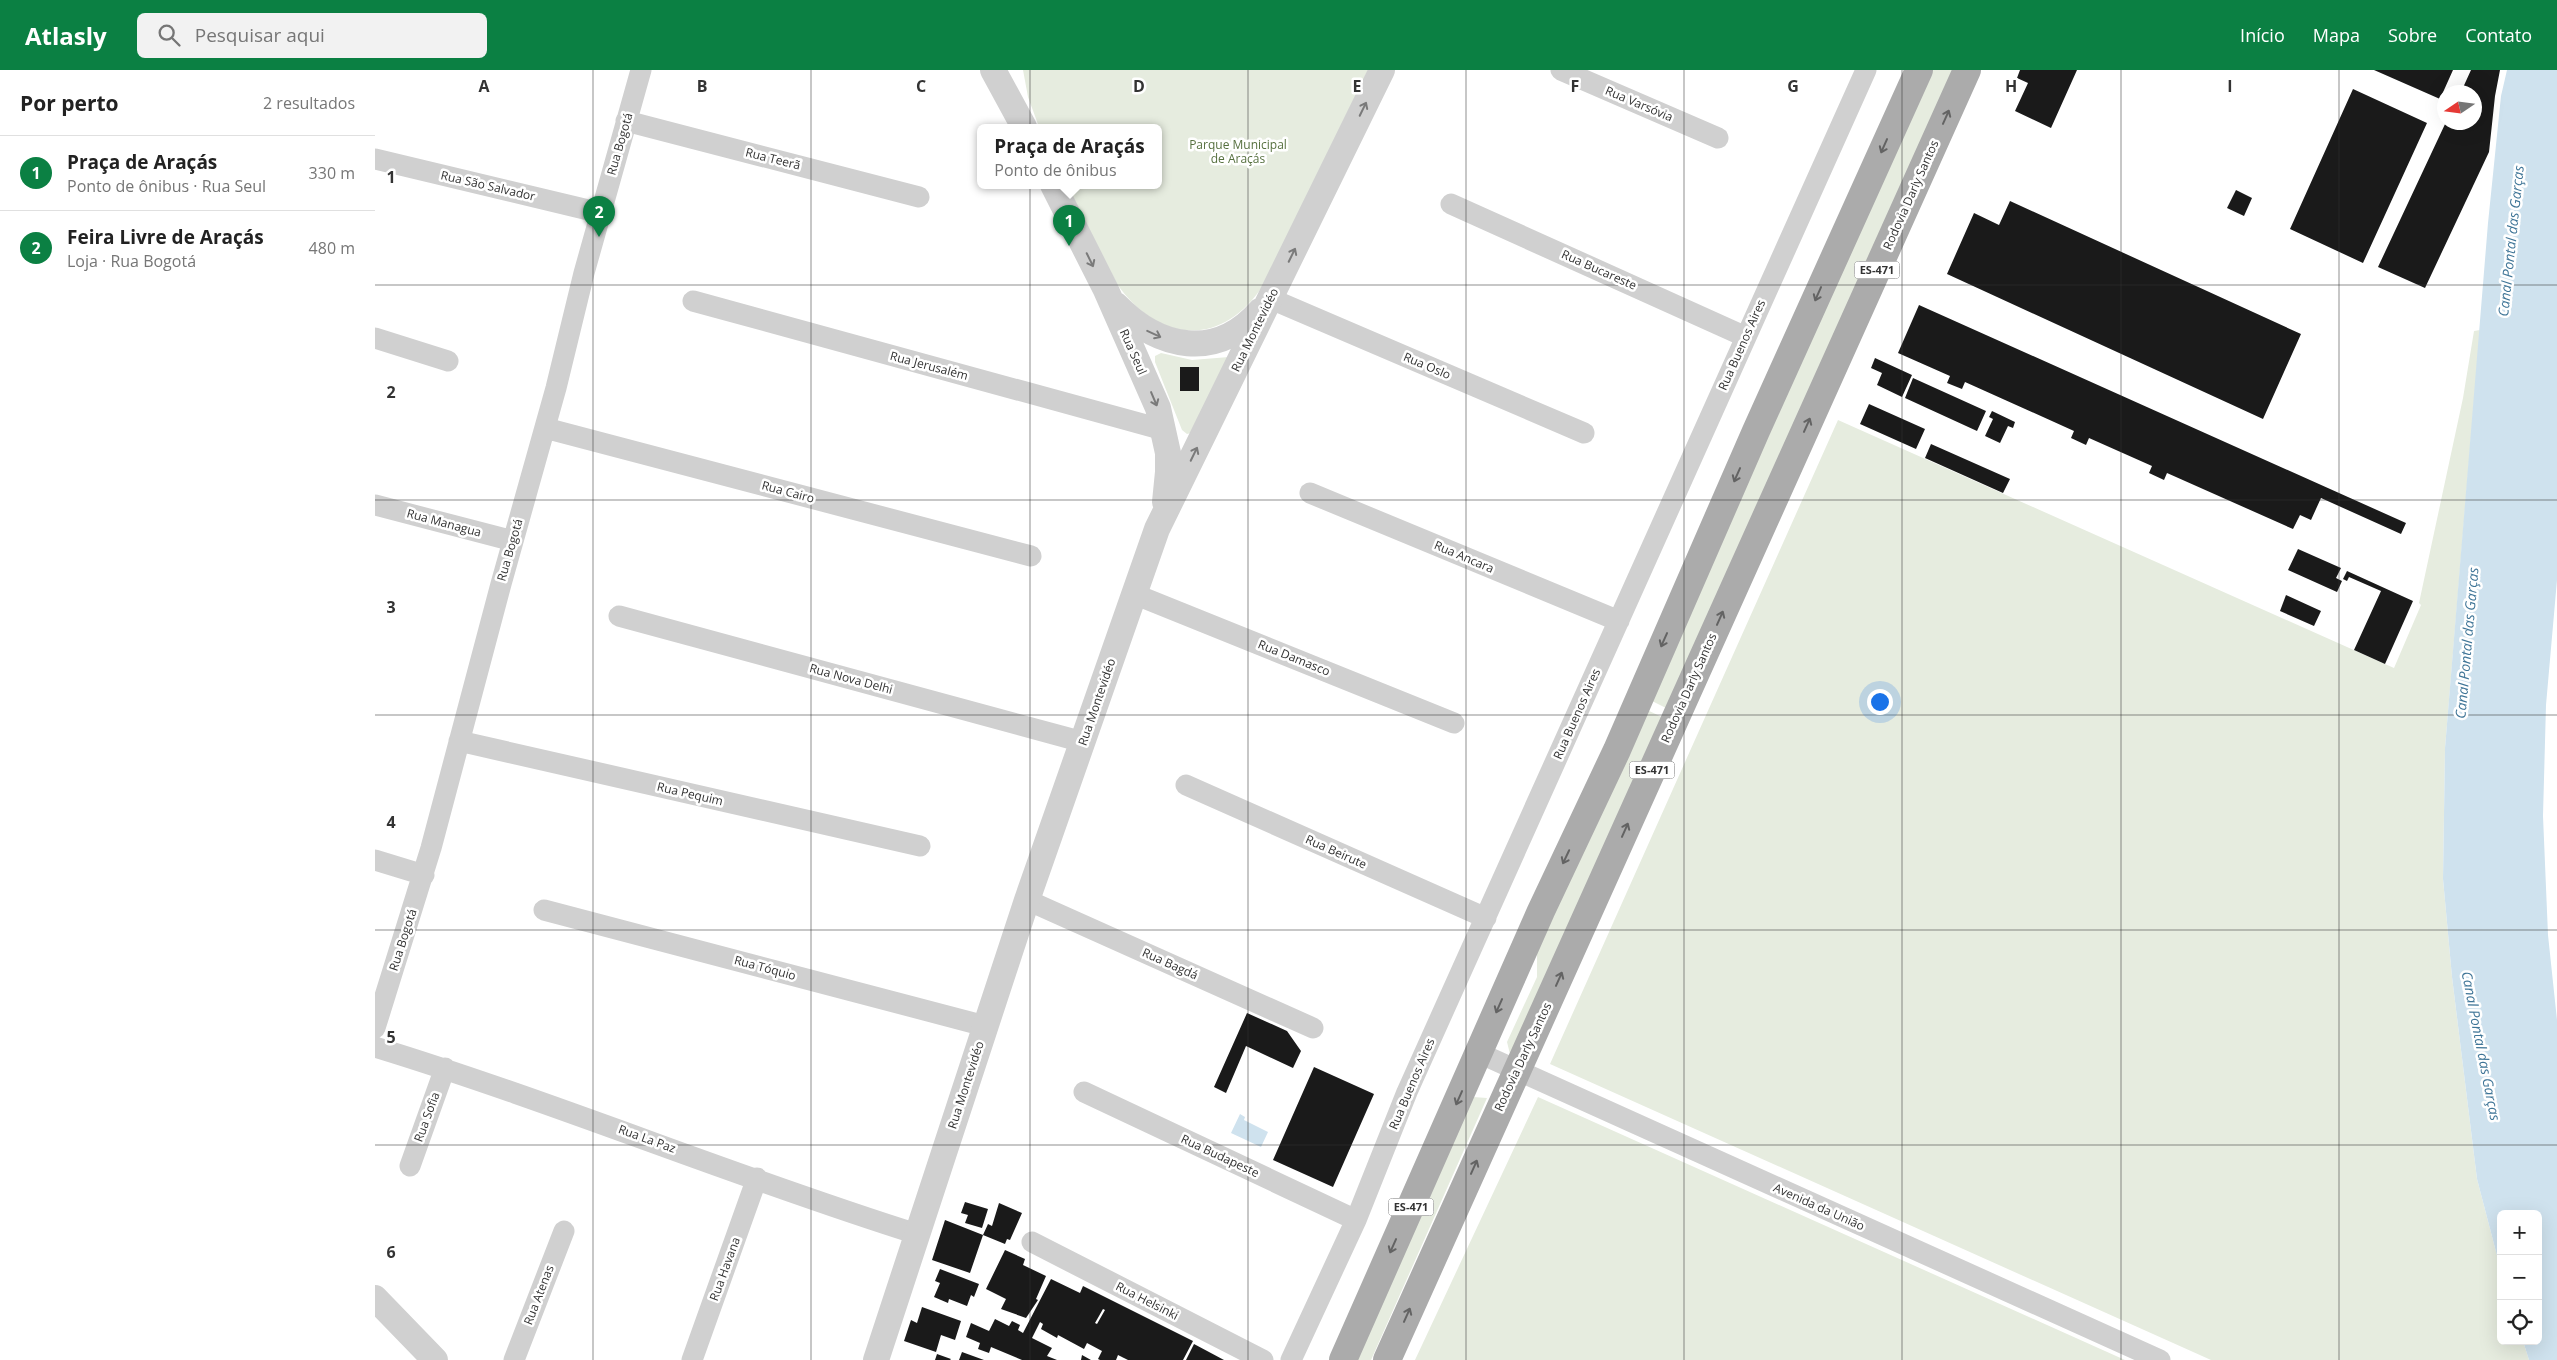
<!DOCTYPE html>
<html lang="pt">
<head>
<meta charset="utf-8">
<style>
  :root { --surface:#fff; --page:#f2f2f2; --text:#222; --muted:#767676; --line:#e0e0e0; --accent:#0b8043 }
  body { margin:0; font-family:"Open Sans",sans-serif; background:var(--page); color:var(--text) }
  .controls { position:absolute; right:15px; bottom:15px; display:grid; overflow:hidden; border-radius:8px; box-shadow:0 5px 20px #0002 }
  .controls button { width:45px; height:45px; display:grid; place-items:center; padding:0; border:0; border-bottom:1px solid var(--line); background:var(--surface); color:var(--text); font:25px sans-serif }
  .compass { position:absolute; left:2062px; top:15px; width:45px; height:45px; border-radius:50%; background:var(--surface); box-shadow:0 5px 20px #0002; rotate:257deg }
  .you { position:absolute; left:1504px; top:631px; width:18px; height:18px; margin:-12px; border:4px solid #fff; border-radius:50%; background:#1a73e8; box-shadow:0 0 0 8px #1a73e833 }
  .badge { display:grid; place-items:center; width:32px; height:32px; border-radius:50%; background:var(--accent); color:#fff; font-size:16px; font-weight:700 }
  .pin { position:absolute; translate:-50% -41px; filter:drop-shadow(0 1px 2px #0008) }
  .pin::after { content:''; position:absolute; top:26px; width:18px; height:15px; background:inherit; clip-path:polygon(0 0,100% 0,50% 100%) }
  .popup { position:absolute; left:602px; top:54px; width:185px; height:65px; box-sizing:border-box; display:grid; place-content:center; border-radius:8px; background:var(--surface); filter:drop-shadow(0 1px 4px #0005); font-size:16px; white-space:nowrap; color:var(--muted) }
  .popup b { font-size:19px; color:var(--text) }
  .popup::after { content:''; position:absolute; left:50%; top:100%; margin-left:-10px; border:10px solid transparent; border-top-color:var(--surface) }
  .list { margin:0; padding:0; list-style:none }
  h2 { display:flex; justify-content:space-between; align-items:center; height:65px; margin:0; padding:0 20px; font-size:21px }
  h2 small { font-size:16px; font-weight:400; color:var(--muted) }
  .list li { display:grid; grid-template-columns:32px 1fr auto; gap:15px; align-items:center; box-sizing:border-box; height:75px; padding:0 20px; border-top:1px solid var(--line) }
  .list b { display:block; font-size:19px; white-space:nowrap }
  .list p { margin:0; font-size:16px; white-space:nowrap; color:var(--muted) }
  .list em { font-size:16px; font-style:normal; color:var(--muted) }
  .icon { flex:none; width:28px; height:28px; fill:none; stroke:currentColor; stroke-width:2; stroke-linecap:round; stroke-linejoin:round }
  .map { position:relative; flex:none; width:2182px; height:1290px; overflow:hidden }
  header { display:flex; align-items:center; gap:30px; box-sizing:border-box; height:70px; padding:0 25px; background:var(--accent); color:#fff }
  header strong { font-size:24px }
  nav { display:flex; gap:28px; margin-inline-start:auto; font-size:18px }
  .search { width:350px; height:45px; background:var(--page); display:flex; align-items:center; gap:12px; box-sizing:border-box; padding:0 18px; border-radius:8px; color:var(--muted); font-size:19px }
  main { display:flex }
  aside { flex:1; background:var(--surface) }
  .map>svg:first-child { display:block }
  .green { fill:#e6ecdf }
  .water { fill:#cfe2ee }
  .building { fill:#1a1a1a; fill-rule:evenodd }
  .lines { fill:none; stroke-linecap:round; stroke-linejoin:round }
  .minor { stroke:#d0d0d0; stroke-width:21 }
  .tertiary { stroke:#d0d0d0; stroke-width:26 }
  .primary { stroke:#ababab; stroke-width:28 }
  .oneway { stroke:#7a7a7a }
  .oneway2 { stroke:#636363 }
  .grid { fill:none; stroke:#333; stroke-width:1; stroke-opacity:0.55 }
  .labels { text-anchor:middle; stroke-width:5; stroke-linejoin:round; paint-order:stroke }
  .shield { fill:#fff; stroke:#707070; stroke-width:1 }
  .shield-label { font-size:11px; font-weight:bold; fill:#333 }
  .street-label { font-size:12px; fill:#333; stroke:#fff }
  .park-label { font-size:12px; fill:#56703f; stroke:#fff }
  .water-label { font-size:14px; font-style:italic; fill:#3f7597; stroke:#fff }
  .grid-label { font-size:16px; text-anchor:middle; font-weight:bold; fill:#333; stroke:#fff; stroke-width:5; stroke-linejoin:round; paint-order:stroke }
</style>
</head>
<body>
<header>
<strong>Atlasly</strong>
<div class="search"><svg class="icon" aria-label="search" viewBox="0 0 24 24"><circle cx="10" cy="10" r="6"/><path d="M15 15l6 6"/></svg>Pesquisar aqui</div>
<nav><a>Início</a><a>Mapa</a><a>Sobre</a><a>Contato</a></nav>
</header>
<main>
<aside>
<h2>Por perto<small>2 resultados</small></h2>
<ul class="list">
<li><span class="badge">1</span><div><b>Praça de Araçás</b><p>Ponto de ônibus · Rua Seul</p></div><em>330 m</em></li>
<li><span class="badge">2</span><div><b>Feira Livre de Araçás</b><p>Loja · Rua Bogotá</p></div><em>480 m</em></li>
</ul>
</aside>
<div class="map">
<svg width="2182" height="1290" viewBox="0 0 2182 1290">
  <rect width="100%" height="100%" fill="#fff"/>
  <path class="green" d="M648 0H993L889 214C848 278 784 274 742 214L692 115H783V57H664L653 27Z
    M1558 0H1580L1293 639 1275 630Z
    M2105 260 2070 678 2068 809 2077 907 2102 1109 2126 1201V1271H2148L2154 1290H1836L1175 994 1463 350 2019 598 2046 535 2044 533 2088 328 2099 261Z
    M786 283 817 290 854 287 816 363 812 364 807 360 780 292V286Z
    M1270 639 1289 648 1135 984 1132 972 1162 907V882Z
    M1098 1027 1112 1028 996 1290H977Z
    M1163 1027 1750 1290H1040Z"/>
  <path class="water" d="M2132 0H2182V510L2171 635 2168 746 2173 865 2182 950V1290H2154L2148 1271H2163V1144H2126V1201L2102 1109 2077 907 2068 809 2070 678 2113 153 2126 26Z
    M865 1044 870 1047 869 1050 893 1062 886 1077 856 1063Z"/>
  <path class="building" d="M1645 0H1702L1676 58 1640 41 1653 13 1642 8Z
    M1999 0H2078L2065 29Z
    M2096 0H2125L2120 26 2114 82 2050 218 2003 197 2071 52H2100V22H2086Z
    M1978 19 2052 53 1988 193 1915 159Z
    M1861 120 1877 128 1869 146 1852 138Z
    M1635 131 1926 264 1888 349 1572 204 1599 143 1624 155Z
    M1544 235 2031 453 2026 464 1946 428 1936 450 1925 445 1918 459 1792 403 1789 410 1774 403 1777 396 1714 368 1711 375 1696 368 1699 361 1590 312 1587 319 1572 313 1575 306 1523 283Z
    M1500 288 1537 305 1527 327 1502 315 1507 303 1496 298Z
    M805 297H824V321H805Z
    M1538 308 1611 341 1602 361 1530 328Z
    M1494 334 1550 359 1541 379 1485 354Z
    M1617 341 1640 352 1638 358 1633 356 1625 373 1610 366 1618 349 1614 347Z
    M1556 374 1635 409 1628 423 1550 388Z
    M1923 479 1966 498 1961 508 1967 511 1962 522 1913 500Z
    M1972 501 2038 531 2010 594 1979 580 2006 521 1974 507 1972 511 1968 509Z
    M1911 525 1946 541 1939 556 1905 541Z
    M872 943 912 961 926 981 918 998 871 976 851 1023 839 1017Z
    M939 997 999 1024 958 1117 898 1090Z
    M590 1132 613 1139 607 1158 590 1153 593 1145 586 1143Z
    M624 1133 647 1143 635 1170 632 1169 630 1174 608 1165 595 1203 557 1190 570 1150 608 1165 613 1154 617 1156Z
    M630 1180 650 1189 648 1195 671 1206 661 1229 663 1230 651 1248 626 1239 631 1229 611 1219Z
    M565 1199 604 1214 599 1227 596 1225 592 1236 574 1229 573 1233 559 1227 565 1213 560 1211Z
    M676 1209 705 1223 708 1216 818 1271 808 1290H753L743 1285 741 1290H725L723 1289 727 1281 712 1273 709 1279 683 1265 682 1268 666 1259 668 1254 665 1252 657 1268 677 1278 672 1286 682 1290H647L616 1277 614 1283 603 1279 605 1273 591 1267 596 1253 614 1261 620 1249 634 1256 637 1251 645 1255 643 1260 648 1263ZM728 1239 730 1240 722 1254 720 1253Z
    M547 1237 586 1251 580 1270 566 1265 561 1282 529 1271 536 1250 542 1253Z
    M819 1274 849 1290H811Z
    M587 1282 609 1290H584Z
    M562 1284 576 1289 575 1290H560Z
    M707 1285 716 1290H706Z"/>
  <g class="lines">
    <path class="minor" d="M1186 0 1343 68
      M251 51 544 127
      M0 89 226 143
      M1076 134 1371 267
      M896 229 1209 363
      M318 231 789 360
      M0 268 73 291
      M170 358 656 486
      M935 423 1244 551
      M0 435 138 471
      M759 524 1079 653
      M244 546 708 672
      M84 671 545 776
      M811 715 1111 848
      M0 790 49 805
      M652 830 938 958
      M169 840 610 956
      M0 958 56 778 126 514 181 318 209 203 266 0
      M0 977C183 1033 360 1107 542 1164
      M1104 983 1785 1290
      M709 1022 981 1150
      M35 1096 70 998
      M657 1172 888 1290
      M139 1290 189 1161
      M317 1290 382 1108
      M916 1290 981 1150 1032 1022 1491 0"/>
    <path class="tertiary" d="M618 0 649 57
      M678 115 731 220 783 338 793 383V402L790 432
      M741 235C784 279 841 291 885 241
      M0 1228 60 1290
      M501 1290 652 830 782 459 1007 0"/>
    <path class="primary" d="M968 1290 1166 841 1242 680 1381 361 1544 0
      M1012 1290 1592 0"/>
  </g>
  <defs><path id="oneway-shaft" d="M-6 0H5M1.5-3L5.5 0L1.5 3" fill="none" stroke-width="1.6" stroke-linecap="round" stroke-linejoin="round" transform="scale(1.25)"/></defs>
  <g class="oneway">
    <use href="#oneway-shaft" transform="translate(988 39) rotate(-64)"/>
    <use href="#oneway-shaft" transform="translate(917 185) rotate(-64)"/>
    <use href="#oneway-shaft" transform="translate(715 190) rotate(64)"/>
    <use href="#oneway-shaft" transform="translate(779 264) rotate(25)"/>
    <use href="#oneway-shaft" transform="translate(779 329) rotate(67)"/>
    <use href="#oneway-shaft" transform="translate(819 384) rotate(-64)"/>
  </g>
  <g class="oneway2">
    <use href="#oneway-shaft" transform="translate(1571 47) rotate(-66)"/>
    <use href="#oneway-shaft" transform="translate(1509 76) rotate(114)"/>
    <use href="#oneway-shaft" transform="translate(1443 224) rotate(114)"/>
    <use href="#oneway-shaft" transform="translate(1432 355) rotate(-66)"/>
    <use href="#oneway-shaft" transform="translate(1362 405) rotate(114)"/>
    <use href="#oneway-shaft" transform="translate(1345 548) rotate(-66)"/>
    <use href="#oneway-shaft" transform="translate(1289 570) rotate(114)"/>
    <use href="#oneway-shaft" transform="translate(1250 760) rotate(-66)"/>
    <use href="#oneway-shaft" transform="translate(1191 787) rotate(115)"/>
    <use href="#oneway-shaft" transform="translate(1184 909) rotate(-66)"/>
    <use href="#oneway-shaft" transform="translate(1124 936) rotate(114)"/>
    <use href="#oneway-shaft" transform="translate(1084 1028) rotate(114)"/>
    <use href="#oneway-shaft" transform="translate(1099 1097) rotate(-66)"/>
    <use href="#oneway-shaft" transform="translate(1018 1176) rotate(114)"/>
    <use href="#oneway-shaft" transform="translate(1032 1245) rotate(-66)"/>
  </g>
  <path class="grid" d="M218 0V1290M436 0V1290M655 0V1290M873 0V1290M1091 0V1290M1309 0V1290M1527 0V1290M1746 0V1290M1964 0V1290M0 215H2182M0 430H2182M0 645H2182M0 860H2182M0 1075H2182"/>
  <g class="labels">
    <g class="shield">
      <rect x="1479.5" y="191.5" width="45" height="17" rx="4"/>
      <rect x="1254.5" y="691.5" width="45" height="17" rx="4"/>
      <rect x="1013.5" y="1128.5" width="45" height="17" rx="4"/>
    </g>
    <g class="shield-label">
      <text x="1502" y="204">ES-471</text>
      <text x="1277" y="704">ES-471</text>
      <text x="1036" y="1141">ES-471</text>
    </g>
    <g class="street-label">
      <text transform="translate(1264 34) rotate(23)" y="4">Rua Varsóvia</text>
      <text transform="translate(245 74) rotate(-74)" y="4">Rua Bogotá</text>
      <text transform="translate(398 89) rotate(14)" y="4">Rua Teerã</text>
      <text transform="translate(113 116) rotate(13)" y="4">Rua São Salvador</text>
      <text transform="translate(1536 125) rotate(-66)" y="4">Rodovia Darly Santos</text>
      <text transform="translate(1224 200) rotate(24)" y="4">Rua Bucareste</text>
      <text transform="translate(880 260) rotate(-64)" y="4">Rua Montevidéo</text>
      <text transform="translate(1367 275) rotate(-66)" y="4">Rua Buenos Aires</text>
      <text transform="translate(758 282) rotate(66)" y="4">Rua Seul</text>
      <text transform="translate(554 296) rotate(15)" y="4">Rua Jerusalém</text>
      <text transform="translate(1052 296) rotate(23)" y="4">Rua Oslo</text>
      <text transform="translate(413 422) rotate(15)" y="4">Rua Cairo</text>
      <text transform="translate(69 453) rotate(15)" y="4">Rua Managua</text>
      <text transform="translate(135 480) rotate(-74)" y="4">Rua Bogotá</text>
      <text transform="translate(1089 487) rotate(23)" y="4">Rua Ancara</text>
      <text transform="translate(919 588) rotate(22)" y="4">Rua Damasco</text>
      <text transform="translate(476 609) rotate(15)" y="4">Rua Nova Delhi</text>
      <text transform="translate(1314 618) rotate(-66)" y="4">Rodovia Darly Santos</text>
      <text transform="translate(722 632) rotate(-71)" y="4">Rua Montevidéo</text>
      <text transform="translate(1202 644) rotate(-66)" y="4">Rua Buenos Aires</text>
      <text transform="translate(315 724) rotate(13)" y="4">Rua Pequim</text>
      <text transform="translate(961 782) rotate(24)" y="4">Rua Beirute</text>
      <text transform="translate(28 870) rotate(-72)" y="4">Rua Bogotá</text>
      <text transform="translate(795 894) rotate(24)" y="4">Rua Bagdá</text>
      <text transform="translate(390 898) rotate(15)" y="4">Rua Tóquio</text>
      <text transform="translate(1148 987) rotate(-65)" y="4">Rodovia Darly Santos</text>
      <text transform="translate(1037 1014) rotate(-67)" y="4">Rua Buenos Aires</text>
      <text transform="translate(591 1015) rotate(-72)" y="4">Rua Montevidéo</text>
      <text transform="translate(52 1047) rotate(-70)" y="4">Rua Sofia</text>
      <text transform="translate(272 1069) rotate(20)" y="4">Rua La Paz</text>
      <text transform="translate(845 1086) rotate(25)" y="4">Rua Budapeste</text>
      <text transform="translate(1444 1137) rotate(24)" y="4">Avenida da União</text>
      <text transform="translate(350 1199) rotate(-70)" y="4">Rua Havana</text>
      <text transform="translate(164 1225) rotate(-69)" y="4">Rua Atenas</text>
      <text transform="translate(772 1231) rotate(27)" y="4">Rua Helsinki</text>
    </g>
    <g class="park-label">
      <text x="863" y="79">Parque Municipal<tspan x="863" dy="14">de Araçás</tspan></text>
    </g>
    <g class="water-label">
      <text transform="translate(2136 171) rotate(-84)" y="5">Canal Pontal das Garças</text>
      <text transform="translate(2092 573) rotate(-85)" y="5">Canal Pontal das Garças</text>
      <text transform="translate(2106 976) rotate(79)" y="5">Canal Pontal das Garças</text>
    </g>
  </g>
  <g class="grid-label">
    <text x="109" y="22">A</text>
    <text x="327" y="22">B</text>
    <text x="546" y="22">C</text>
    <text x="764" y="22">D</text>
    <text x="982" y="22">E</text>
    <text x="1200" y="22">F</text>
    <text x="1418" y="22">G</text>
    <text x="1636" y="22">H</text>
    <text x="1855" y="22">I</text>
    <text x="16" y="113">1</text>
    <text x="16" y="328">2</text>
    <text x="16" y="543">3</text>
    <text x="16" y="758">4</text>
    <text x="16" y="973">5</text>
    <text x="16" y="1188">6</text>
  </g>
</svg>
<div class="controls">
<button>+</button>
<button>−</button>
<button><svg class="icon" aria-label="locate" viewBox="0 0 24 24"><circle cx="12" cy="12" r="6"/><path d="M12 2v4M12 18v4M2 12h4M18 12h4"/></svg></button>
</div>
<svg class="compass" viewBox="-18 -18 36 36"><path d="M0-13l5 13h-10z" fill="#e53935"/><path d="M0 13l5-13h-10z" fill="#767676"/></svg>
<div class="you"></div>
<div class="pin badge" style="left:694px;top:176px">1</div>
<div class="popup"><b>Praça de Araçás</b>Ponto de ônibus</div>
<div class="pin badge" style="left:224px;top:167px">2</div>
</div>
</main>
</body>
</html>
